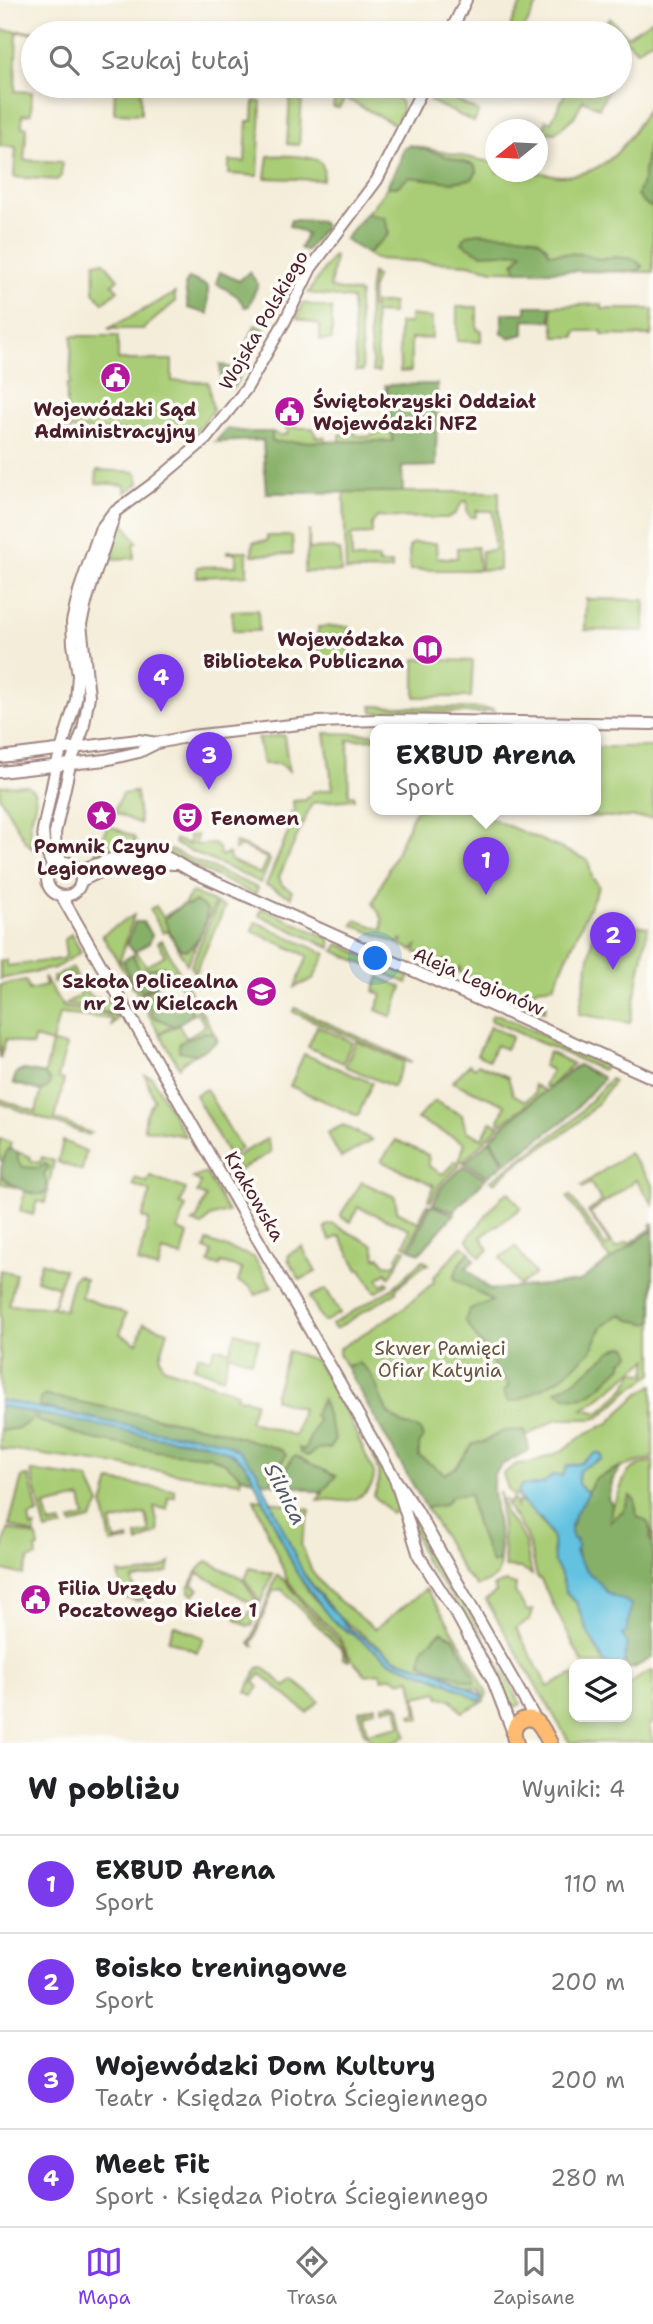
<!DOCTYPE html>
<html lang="pl">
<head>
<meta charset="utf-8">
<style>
  :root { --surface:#fff; --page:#f2f2f2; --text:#202124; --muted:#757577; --line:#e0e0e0; --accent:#7c3aed }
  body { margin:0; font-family:"Shantell Sans",sans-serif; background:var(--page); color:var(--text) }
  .controls { position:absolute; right:21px; bottom:21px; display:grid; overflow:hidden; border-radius:14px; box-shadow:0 4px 10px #0003 }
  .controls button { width:63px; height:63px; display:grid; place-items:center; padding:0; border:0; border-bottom:2px solid var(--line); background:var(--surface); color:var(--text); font:35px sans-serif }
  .compass { position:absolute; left:485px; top:119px; width:63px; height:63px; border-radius:50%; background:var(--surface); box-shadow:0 4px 10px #0003; rotate:252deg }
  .you { position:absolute; left:376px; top:959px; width:24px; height:24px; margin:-18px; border:5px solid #fff; border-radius:50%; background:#1a73e8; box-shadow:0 0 0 10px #1a73e833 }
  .badge { display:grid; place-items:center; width:46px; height:46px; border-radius:50%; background:var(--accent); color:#fff; font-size:23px; font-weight:700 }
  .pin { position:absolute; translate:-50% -58px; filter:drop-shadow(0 2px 4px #0008) }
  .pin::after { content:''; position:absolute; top:37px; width:24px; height:21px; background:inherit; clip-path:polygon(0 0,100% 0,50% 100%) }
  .popup { position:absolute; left:370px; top:724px; width:231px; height:91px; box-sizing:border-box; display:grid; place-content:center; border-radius:14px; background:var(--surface); filter:drop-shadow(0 2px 5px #0005); font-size:23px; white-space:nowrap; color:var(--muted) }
  .popup b { font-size:26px; color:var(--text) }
  .popup::after { content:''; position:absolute; left:50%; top:100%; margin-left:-14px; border:14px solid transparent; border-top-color:var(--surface) }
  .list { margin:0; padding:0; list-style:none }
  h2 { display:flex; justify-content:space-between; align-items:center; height:91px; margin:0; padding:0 28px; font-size:30px }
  h2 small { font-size:23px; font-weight:400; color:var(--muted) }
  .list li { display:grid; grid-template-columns:46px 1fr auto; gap:21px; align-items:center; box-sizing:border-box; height:98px; padding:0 28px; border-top:2px solid var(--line) }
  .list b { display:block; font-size:26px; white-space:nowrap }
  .list p { margin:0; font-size:23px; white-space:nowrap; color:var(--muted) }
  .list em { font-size:23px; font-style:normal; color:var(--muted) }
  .icon { flex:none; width:38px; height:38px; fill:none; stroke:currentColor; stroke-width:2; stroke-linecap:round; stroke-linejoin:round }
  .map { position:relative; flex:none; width:653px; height:1743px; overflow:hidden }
  .search { position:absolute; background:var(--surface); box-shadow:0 4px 10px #0003; left:21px; right:21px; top:21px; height:77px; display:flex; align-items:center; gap:18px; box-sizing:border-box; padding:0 24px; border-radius:38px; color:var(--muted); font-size:26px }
  .sheet { height:483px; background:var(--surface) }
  nav { display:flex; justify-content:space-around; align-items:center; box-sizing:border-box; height:98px; border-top:2px solid var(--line); background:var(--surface); font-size:19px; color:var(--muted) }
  nav a { display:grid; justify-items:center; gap:4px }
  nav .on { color:var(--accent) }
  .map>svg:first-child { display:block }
  .green { fill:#a9cd76; stroke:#7a7650; stroke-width:2; fill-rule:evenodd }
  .forest { fill:#86b067; stroke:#686849; stroke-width:2 }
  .water { fill:#62c2e0; stroke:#567086; stroke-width:2 }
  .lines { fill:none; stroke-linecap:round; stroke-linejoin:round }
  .stream { stroke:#62c2e0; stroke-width:2.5 }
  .minor-casing { stroke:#9f8682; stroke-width:14 }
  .major-casing { stroke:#9f8682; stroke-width:18 }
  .minor { stroke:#fff; stroke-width:10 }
  .major { stroke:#ffbb71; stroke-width:14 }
  .labels { text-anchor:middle; stroke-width:7; stroke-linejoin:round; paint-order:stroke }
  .street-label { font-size:19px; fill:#4a1f2b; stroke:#fdfcf7 }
  .poi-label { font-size:19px; font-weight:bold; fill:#4a1f2b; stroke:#fdfcf7; text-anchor:start }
  .park-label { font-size:19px; fill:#665342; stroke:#fdfcf7 }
  .water-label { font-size:21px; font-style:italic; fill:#52586a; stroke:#fdfcf7 }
</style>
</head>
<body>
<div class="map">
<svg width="653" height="1743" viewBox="0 0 653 1743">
  <rect width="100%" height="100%" fill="#fdfcf7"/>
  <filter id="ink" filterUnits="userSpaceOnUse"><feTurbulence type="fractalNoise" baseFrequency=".0143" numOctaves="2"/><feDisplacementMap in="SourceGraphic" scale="14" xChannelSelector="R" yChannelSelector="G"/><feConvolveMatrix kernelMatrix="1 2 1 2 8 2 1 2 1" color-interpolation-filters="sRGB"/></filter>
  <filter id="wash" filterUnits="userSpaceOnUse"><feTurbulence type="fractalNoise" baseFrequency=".00686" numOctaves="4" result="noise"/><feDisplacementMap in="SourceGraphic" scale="28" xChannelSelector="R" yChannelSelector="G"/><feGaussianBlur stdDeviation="1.57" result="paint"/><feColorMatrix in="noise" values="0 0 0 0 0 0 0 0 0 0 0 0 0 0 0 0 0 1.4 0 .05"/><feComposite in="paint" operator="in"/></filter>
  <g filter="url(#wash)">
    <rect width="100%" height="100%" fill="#f4edd9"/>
    <path class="green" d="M523 0 537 5 522 33H507Z
      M610 18 627 36 653 19V39L637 50 625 39 620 43V33H596Z
      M0 30 66 33 17 32 15 91 32 92 31 114 22 115V127H27L24 160 62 162 61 176 57 180 14 177 16 147 0 146Z
      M115 86H141V114L114 113Z
      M569 86H610L599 108 583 100 574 117 555 133 543 132 546 120 551 122Z
      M295 87 325 89 324 97H302L299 145 287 144 290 97 281 96V92Z
      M436 90 479 112 474 122 430 101Z
      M342 91 396 97C407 106 401 113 396 125L345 98 339 108 333 107 336 92Z
      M653 99V272L493 270 468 264 375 259 345 239C366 213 397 184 403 149L410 145 495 163 496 172C508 172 522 170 534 172 543 172 552 176 561 176 613 175 630 138 653 99Z
      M254 101 261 102 258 176 229 174V161L245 162 247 121H253Z
      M268 156C279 155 314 155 321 163 325 168 323 174 323 180L265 178Z
      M333 256 335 257 330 288 360 293 358 305 363 371H356L352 299 308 293Z
      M95 262H104L118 279 112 284 118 290 103 303 94 292Z
      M372 273 376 277 372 288 371 307 374 309V303H393L392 314 374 313 379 372H373C370 339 365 306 372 273Z
      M175 293V302L143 329H108Z
      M303 303 332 309V340H320V325L297 318Z
      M602 304V309H653L651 336 602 335V331H576L575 337H555L551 306Z
      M457 307H477V330H481V342L457 341Z
      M410 315 432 318V338L411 339V371L400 372 399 323H410Z
      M72 336H118V360H172V381L208 382 213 411 194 434 69 429 68 444H66L67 384H70Z
      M385 385H387L393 441 340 442V434H346L347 432H355V435L367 437 388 429Z
      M286 428H313L316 437H325V442H271L272 432C277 434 284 438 289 432Z
      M97 470 136 472 139 483 125 493V485L96 483Z
      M344 492H499V570H481V551L494 550 493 511H476V517H471L467 512V501H463L455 514 447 518 377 517 372 524V534L351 535 352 559H379V564H392V570L346 571Z
      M121 519 137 542 134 544V558L113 559 115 537Z
      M309 530V549L334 548 340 551 341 572H304L308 549Z
      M267 536H292L293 554 252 555 253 542 267 541Z
      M413 543H436L437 558H457V548L477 547 479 570H410L409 547Z
      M227 551H247V575L197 577V567L236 566V553H227Z
      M586 599 645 600 644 631 585 630Z
      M258 610 259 631H233L232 611Z
      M349 626 348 661H317L318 627Z
      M415 659 473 661 471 697H415Z
      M371 706 494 709V712L487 710 484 713 373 712Z
      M325 733 376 734V739L348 740 349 795H354V799L312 803 279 877 282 885 292 891 291 897 266 885 291 826 290 813 294 812 293 801 306 800 307 796H311V792L333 789Z
      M284 735 289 771 280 764H263L258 739Z
      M596 747H653V818L565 816V809H596Z
      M26 785C44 793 31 812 30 827 30 835 32 843 33 849L25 841 0 797V786Z
      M136 792 140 824 114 812 122 794Z
      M416 809H469L588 860 592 877 599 886 554 986 537 988 528 997 546 1006 544 1011 514 996 516 992 504 987 502 991 489 986 491 980H489L487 984 474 979 476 973 472 978 459 972 461 966 457 971 445 965V959L443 965 429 959 430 952 427 958 415 952 417 946 412 950 401 945 403 940 401 939 398 944 353 925 356 920 383 930 382 918 373 903Z
      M108 825 134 837 136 842 93 858Z
      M197 835 195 845 214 844 219 848 220 855 223 856 229 853 230 860 260 874 267 858 241 846 235 850 234 843 235 842 268 857 270 860 261 883 177 845 174 842 175 839 190 845 189 836Z
      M168 849 258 888 255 895 163 851Z
      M192 892 215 903 187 964 168 931 163 933 150 909 156 906 163 917 184 904Z
      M217 904 225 907 195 973 191 966Z
      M262 908 330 939 331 948 259 915Z
      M134 915 120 960 118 961 102 935Z
      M596 918 648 927 630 1023 579 1014Z
      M256 922 326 954 313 979 295 987 308 956 252 931Z
      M71 934 81 952 55 968 0 979V961L6 960 7 966 62 959 66 956 64 940Z
      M162 940 179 972 138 995 119 963 137 953 146 966 165 955 158 942Z
      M339 944 410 976 407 983 334 951Z
      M72 967C80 982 86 1004 107 998L116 1014 65 1004 81 995 70 973 53 982V977Z
      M181 976 201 1010 159 1033 139 997 156 987 165 1001 184 991 177 978Z
      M44 977 63 1007 119 1016 111 1027 112 1019 59 1014 52 1043 66 1046 58 1078 64 1080 55 1119 91 1133 88 1135 0 1103V1099L36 1112 41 1091 13 1083 17 1072 24 1070 45 1074 52 1043 35 1038 32 1046 6 1039 0 1059V985L26 981 29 990 46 986Z
      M379 977 402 987 392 1017 376 1010 382 995 374 991Z
      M295 1008 411 1061 410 1063 293 1012Z
      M202 1012 218 1041 183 1062 179 1067 160 1034 179 1025 186 1038 205 1026 199 1015Z
      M493 1015H499L607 1064 602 1070 490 1020Z
      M317 1026 352 1042 343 1063 308 1047Z
      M490 1026 512 1037 506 1049 496 1045 489 1060 477 1055Z
      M356 1041 404 1062 393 1087 345 1066Z
      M549 1052 573 1064 548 1088 544 1086 552 1070 543 1066Z
      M304 1054 372 1083 358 1116 290 1086Z
      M470 1064 475 1068 478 1064 508 1077 513 1094 525 1101 535 1093 534 1085 545 1091 502 1123 499 1121 505 1105 452 1082Z
      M145 1075 152 1077 185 1136 144 1129 146 1114 154 1100Z
      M610 1079 614 1081C603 1097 590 1113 574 1126 549 1145 518 1159 495 1183L491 1180 571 1122Z
      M206 1089 241 1149 229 1156 195 1095Z
      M434 1101 462 1115 466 1131 482 1138 491 1122 500 1125 463 1162 459 1161 465 1143 417 1119Z
      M343 1125 372 1140 341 1158 327 1133Z
      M0 1138 11 1143 9 1149 31 1157 30 1160 40 1163 42 1157 54 1161 45 1203 37 1201 33 1215 20 1211 25 1190 0 1183 4 1162 0 1160Z
      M267 1139 271 1152 238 1171 231 1159Z
      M396 1140 428 1155 429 1166 442 1174 451 1167 454 1161 460 1165 440 1184 431 1201 428 1200 434 1185 381 1161Z
      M63 1141 86 1151 82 1171 58 1162Z
      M629 1153 653 1185V1204L636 1180 590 1213 616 1249 627 1242 629 1244 652 1228 650 1225 653 1223V1374L629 1390 600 1417 593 1419H557L491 1456 483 1486 495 1555 500 1557C499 1579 497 1578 477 1586L464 1573 339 1354V1349L404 1308 434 1282 433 1278 462 1246 470 1252 460 1263 490 1290 579 1282 610 1260 567 1197 570 1195 606 1247 610 1244 588 1212 602 1201 590 1183 583 1188 581 1186ZM648 1359 646 1375 635 1371 624 1389 599 1413 583 1409 592 1404Z
      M206 1173 228 1212 210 1217 202 1226 192 1222 197 1219 206 1197 197 1193 201 1182 193 1178Z
      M150 1176 186 1189 180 1204 186 1206 178 1230 188 1234 182 1257 163 1251 158 1269 138 1263 149 1220 142 1218 151 1192 133 1185 135 1178 147 1182Z
      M362 1182 395 1197 397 1211 418 1222 427 1204 429 1205 408 1247 404 1245 410 1229 358 1207 351 1222 342 1218 341 1214Z
      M509 1192 521 1208 481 1237 489 1250 480 1257 467 1239 502 1196Z
      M333 1224 373 1245 376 1258 380 1257 385 1264 392 1265 399 1261 397 1258 402 1249 406 1250 390 1277 386 1272 378 1279 382 1285 387 1282 389 1284 377 1292 374 1290 361 1269 358 1270 340 1236 330 1240 325 1230 326 1226Z
      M207 1241 254 1257 272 1287 256 1295 249 1286 238 1282 242 1269 221 1263 220 1266 209 1263 212 1252 205 1249Z
      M302 1247 316 1272 300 1280 288 1259 289 1254Z
      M516 1247 535 1274 519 1285 500 1258Z
      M423 1260 429 1264 423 1266 397 1288 396 1292 335 1329 332 1324 393 1288Z
      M41 1262 64 1270 53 1307 57 1309 59 1306 58 1309 65 1310 73 1279 77 1275 85 1279 81 1297 126 1314 120 1334 137 1343 144 1323 168 1331 160 1357 163 1367 237 1393 236 1397 255 1402 249 1421 295 1436 302 1409 274 1399V1397L288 1351 315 1360 326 1377 330 1379 328 1372 374 1473C375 1490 359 1500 343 1501 335 1501 329 1497 321 1501L317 1500 323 1493 289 1484 285 1486 240 1476 241 1482 0 1449V1270L16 1274 9 1305 51 1307 55 1302 59 1287 36 1280Z
      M326 1289 340 1313 326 1321H323L310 1297Z
      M236 1332 259 1340 252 1361 229 1354 223 1378 194 1367 198 1355 211 1359 215 1347 230 1351Z
      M653 1385V1458L615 1469 596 1479 585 1499 534 1512 553 1538 554 1562 560 1572 566 1592 576 1602 588 1632 605 1664H583L541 1580 537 1577C534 1565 532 1551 527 1539 521 1524 510 1515 505 1500L510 1503 513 1497 516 1507 518 1501 523 1503 519 1497 509 1492 503 1474 517 1464 530 1463 558 1453 587 1433 609 1423 637 1395Z
      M372 1451 387 1476 400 1511 391 1513 373 1495C385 1478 376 1468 372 1451Z
      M653 1461V1542L650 1540 651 1532 637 1517 630 1496 623 1511 610 1522C609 1506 613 1507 618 1495 626 1472 628 1467 653 1461Z
      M31 1471 88 1479 100 1504 91 1520 72 1525 71 1521 85 1517 81 1498 45 1506 50 1525 62 1523 63 1527 46 1531Z
      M29 1476 38 1514 29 1517 31 1528 35 1527V1535L9 1525 22 1477Z
      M110 1481 175 1490V1497H168L167 1509 154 1507 159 1532 138 1543 137 1536 150 1533 146 1514 111 1522 115 1541 128 1538 129 1541 111 1543 103 1505Z
      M499 1491 506 1516 517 1528 525 1542 532 1575 520 1568 505 1567Z
      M254 1499 263 1500 298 1575 311 1595 336 1623 390 1661 446 1682 480 1700 483 1696 479 1689 467 1687 435 1671 396 1659 337 1616 301 1570 270 1501 310 1510 301 1544 311 1569 326 1590 375 1629 426 1589C450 1624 470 1657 487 1694L483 1702 462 1712 451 1699 440 1698 438 1692 416 1697 420 1719 413 1718 411 1715 417 1713 411 1679 399 1681 392 1677 382 1679 380 1673 366 1675 349 1656 339 1637 304 1602 287 1579Z
      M414 1512 521 1704 510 1709 479 1644 454 1600 423 1558 409 1514Z
      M10 1529 37 1537 39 1548 36 1549 37 1557 29 1559 23 1575 0 1569V1559L8 1530Z
      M207 1561 243 1579 259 1606 252 1626H247L235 1618 238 1615 245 1619 255 1605 198 1573 192 1584 199 1589 193 1595 189 1592C188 1582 199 1568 207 1561Z
      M170 1563 168 1572 132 1580 136 1598 151 1595 152 1598 137 1601 123 1597 118 1573C130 1578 161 1571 170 1563Z
      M250 1568 273 1574 260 1603 245 1579Z
      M277 1575 286 1581 307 1609 338 1640 349 1660 343 1659V1651L281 1589 273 1591 252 1644 255 1647 250 1644Z
      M505 1582 516 1585 515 1592 527 1611 533 1610 530 1620 516 1628 548 1687 574 1674V1717H627V1687L642 1675 653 1671V1723L649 1725 653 1742 570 1743 486 1600 496 1592 493 1586Z
      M174 1625 204 1638 197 1652 168 1640Z
      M263 1667 286 1687 293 1680 319 1701 307 1713 261 1674 254 1682 259 1687 253 1695 246 1692 258 1668Z
      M395 1703 400 1706 406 1736 394 1743H375L363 1731 359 1711 375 1706 376 1710 363 1713 367 1733 401 1726 397 1706 383 1709V1705Z"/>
    <path class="forest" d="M410 145 474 165 477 172 472 179 452 182 409 177 397 187H389L387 186 400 161 403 149Z
      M648 145H653V154L650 156 653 165V208L643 203 637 195 643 179Z
      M366 213 385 218 389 234 367 254 345 239Z
      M291 220 320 221 325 227 306 251 300 248 307 234 289 226Z
      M479 233C500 237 541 227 549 253L584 254 598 259 616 257 634 259 643 267 637 271H517L514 263 523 252 481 254 462 243 466 235Z
      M220 272 239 281 249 272 258 284 249 306 245 307 237 296 216 283Z
      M189 278 208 286V314L188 308 185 285Z
      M526 306H551V321L524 320V334L509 338 502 333V313H526Z
      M255 325 265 329 233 389 221 380 220 364 235 370Z
      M437 384 436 466 402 467 403 492 266 493 263 440 215 442 227 429 248 432H272V442L393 441 387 385Z
      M195 901 207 909C207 924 200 941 187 950L181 949 175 943 164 919 184 904 189 905Z
      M135 922H143L152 935 149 943 134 952 127 945Z
      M133 955 139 969C151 972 160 960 170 970L171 977 142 991C133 985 125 971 124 960Z
      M147 995 165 1001 170 999 186 1001 192 1012 189 1017 174 1026 154 1017 144 998Z
      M205 1032 214 1033 217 1038 214 1044 196 1054 179 1051V1043Z
      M578 1065 602 1077 603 1079 567 1118 506 1163 491 1138 504 1125Z
      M24 1070 45 1074 50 1081 48 1087 41 1091 13 1083 17 1072Z
      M490 1140 504 1164 488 1176 465 1163Z
      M9 1149 18 1152V1161L23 1167 37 1168 46 1165 44 1163 49 1167 44 1174 48 1192C43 1194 36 1195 31 1193 25 1192 4 1181 1 1175 0 1168 4 1154 9 1149Z
      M464 1166 486 1178 454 1211 433 1204 442 1186Z
      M431 1205 454 1214 420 1253 410 1249Z
      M653 1230V1319L649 1324 630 1320 620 1314 602 1327 591 1351 561 1378 518 1401 508 1402 504 1392 508 1387 507 1381 502 1378 465 1320 470 1309 492 1301 454 1278 459 1264 469 1252 475 1260 466 1268 490 1290 579 1282Z
      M622 1346 627 1347 631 1354 622 1362V1366C601 1385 584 1410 556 1391L577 1379 613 1350Z
      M358 1363C390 1382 368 1418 419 1429L423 1437 419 1445V1456L445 1474 456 1467 473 1444 483 1442 503 1431 525 1430 529 1450 503 1464 494 1473C489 1502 505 1537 498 1562L492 1564 476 1524 469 1494 452 1496 444 1505 426 1508 350 1374 347 1366Z
      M45 1395 218 1430 282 1450 286 1455 270 1483 261 1481C252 1462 240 1449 220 1441 203 1434 184 1436 166 1433 124 1426 81 1415 39 1406L40 1399Z
      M322 1399 335 1439 330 1448 318 1449 308 1456 301 1453 299 1448 304 1450 318 1420 314 1415Z
      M0 1406 35 1411 33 1419 19 1428 0 1431Z
      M38 1412 161 1438 210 1444 222 1448 243 1462 255 1480 242 1477 225 1463 209 1456 163 1452 88 1438 36 1420Z
      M296 1456 297 1457 336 1476 321 1493 289 1484 285 1486 277 1485 292 1458Z
      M621 1467 613 1479 608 1499 612 1504 610 1521 623 1511 630 1496 635 1500 637 1517C650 1520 652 1528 650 1540L653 1542V1657L634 1668 627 1669 624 1658 627 1643 622 1635C628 1624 627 1619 630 1608L607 1593 598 1581 590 1577 579 1562 575 1543 570 1533 575 1511 595 1479Z
      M442 1631 454 1638 475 1677 474 1683 429 1667 421 1662 423 1648Z"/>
    <path class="water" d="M0 1400 164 1433 205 1437 221 1441 240 1452 256 1469 304 1575 325 1602 350 1629 396 1659 441 1673 483 1696 480 1701 446 1682 390 1661 331 1619 298 1575 250 1471 243 1462 231 1453 202 1442 161 1438 0 1406Z
      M596 1453H600L603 1458C597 1464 586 1463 579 1471L578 1484 588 1493C581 1508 565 1521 573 1539L577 1540 576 1543 578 1545 575 1551C580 1566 588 1572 599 1582 603 1587 605 1592 610 1594 618 1598 624 1599 631 1605L627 1632 622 1635 627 1643 624 1664H605L588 1632 576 1602 566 1592 560 1572 554 1562 553 1538 541 1519 524 1504 519 1497 518 1491 522 1485C534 1486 545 1486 552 1475L562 1476 567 1466 581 1463Z"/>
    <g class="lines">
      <path class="stream" d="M627 1675 628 1676"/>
    </g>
  </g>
  <g filter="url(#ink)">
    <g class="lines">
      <defs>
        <path id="minor" d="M450 33 466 0
          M0 757 138 740 157 743
          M0 772 105 760 139 752 157 743 191 736 318 722 378 720 653 724
          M47 879a17 17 0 1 1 34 0a17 17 0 1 1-34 0Z
          M63 862 56 852 55 833 70 765 83 730 89 696 81 624 87 599 114 517
          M52 866 44 844 43 830 56 767 76 700 78 675 73 644 72 622 79 591 100 530 112 514 154 483 206 439 246 389 285 321 311 268 377 180 424 86
          M78 870C100 865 132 847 153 852 167 855 179 865 193 872L653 1078
          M81 881C102 871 123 860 147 861 157 861 166 864 176 864
          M62 897 395 1479 416 1509 537 1722
          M396 1482 419 1556 458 1617 493 1681 513 1733"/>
        <path id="major" d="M516 1743C515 1741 513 1733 514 1731 515 1721 529 1714 537 1722 543 1727 546 1737 550 1743"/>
      </defs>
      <use href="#minor" class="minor-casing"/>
      <use href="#major" class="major-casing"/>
      <use href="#minor" class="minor"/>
      <use href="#major" class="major"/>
    </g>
  </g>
  <defs>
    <symbol id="civic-disc" viewBox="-11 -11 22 22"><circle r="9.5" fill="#b5179e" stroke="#fdfcf7"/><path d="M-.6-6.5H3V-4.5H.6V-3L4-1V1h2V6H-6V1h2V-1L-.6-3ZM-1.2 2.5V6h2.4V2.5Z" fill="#fff"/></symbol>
    <symbol id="library-disc" viewBox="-11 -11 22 22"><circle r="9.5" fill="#b5179e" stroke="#fdfcf7"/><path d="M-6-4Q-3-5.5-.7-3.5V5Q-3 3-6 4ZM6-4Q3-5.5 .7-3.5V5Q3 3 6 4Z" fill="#fff"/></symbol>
    <symbol id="sight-disc" viewBox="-11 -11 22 22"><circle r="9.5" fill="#b5179e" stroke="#fdfcf7"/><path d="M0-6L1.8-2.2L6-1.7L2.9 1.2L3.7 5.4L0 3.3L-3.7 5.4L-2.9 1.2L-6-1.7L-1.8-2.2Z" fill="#fff"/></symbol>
    <symbol id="theatre-disc" viewBox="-11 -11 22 22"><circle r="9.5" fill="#b5179e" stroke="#fdfcf7"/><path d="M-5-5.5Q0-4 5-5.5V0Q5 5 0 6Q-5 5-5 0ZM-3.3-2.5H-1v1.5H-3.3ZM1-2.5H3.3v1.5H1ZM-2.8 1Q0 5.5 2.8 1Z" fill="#fff"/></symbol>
    <symbol id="university-disc" viewBox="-11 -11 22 22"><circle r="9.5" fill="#b5179e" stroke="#fdfcf7"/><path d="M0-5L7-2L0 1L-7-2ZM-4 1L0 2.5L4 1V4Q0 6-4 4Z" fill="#fff"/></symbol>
  </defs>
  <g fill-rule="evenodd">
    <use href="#civic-disc" x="98" y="360" width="35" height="35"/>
    <use href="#civic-disc" x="272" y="394" width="35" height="35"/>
    <use href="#library-disc" x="410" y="632" width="35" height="35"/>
    <use href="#sight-disc" x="84" y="798" width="35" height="35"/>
    <use href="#theatre-disc" x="170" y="800" width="35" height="35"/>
    <use href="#university-disc" x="244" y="974" width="35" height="35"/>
    <use href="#civic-disc" x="18" y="1582" width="35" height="35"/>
  </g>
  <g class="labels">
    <g class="street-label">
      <text transform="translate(263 320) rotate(-60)" y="7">Wojska Polskiego</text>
      <text transform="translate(479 981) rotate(24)" y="7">Aleja Legionów</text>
      <text transform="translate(255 1196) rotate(60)" y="7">Krakowska</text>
    </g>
    <g class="poi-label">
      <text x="313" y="408">Świętokrzyski Oddział<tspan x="313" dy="22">Wojewódzki NFZ</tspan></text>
      <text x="115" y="416" text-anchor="middle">Wojewódzki Sąd<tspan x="115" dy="22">Administracyjny</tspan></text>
      <text x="404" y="646" text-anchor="end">Wojewódzka<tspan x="404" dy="22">Biblioteka Publiczna</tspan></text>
      <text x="211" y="825">Fenomen</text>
      <text x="102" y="853" text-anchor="middle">Pomnik Czynu<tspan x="102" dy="22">Legionowego</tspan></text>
      <text x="238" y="988" text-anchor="end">Szkoła Policealna<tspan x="238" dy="22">nr 2 w Kielcach</tspan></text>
      <text x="58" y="1595">Filia Urzędu<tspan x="58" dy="22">Pocztowego Kielce 1</tspan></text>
    </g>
    <g class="park-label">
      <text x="440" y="1355">Skwer Pamięci<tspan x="440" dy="22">Ofiar Katynia</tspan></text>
    </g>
    <g class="water-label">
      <text transform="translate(285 1494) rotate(63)" y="7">Silnica</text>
    </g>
  </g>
</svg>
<div class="controls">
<button><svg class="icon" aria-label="layers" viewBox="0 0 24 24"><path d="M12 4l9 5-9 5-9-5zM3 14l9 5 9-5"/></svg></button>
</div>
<svg class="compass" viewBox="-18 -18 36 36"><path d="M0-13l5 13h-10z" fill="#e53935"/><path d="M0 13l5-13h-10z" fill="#757577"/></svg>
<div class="you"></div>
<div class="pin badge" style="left:486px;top:895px">1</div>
<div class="popup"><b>EXBUD Arena</b>Sport</div>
<div class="pin badge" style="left:613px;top:970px">2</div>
<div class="pin badge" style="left:209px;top:790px">3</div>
<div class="pin badge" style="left:161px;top:712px">4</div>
<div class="search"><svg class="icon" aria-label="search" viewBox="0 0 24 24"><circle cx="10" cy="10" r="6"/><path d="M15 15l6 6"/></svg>Szukaj tutaj</div>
</div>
<section class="sheet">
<h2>W pobliżu<small>Wyniki: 4</small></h2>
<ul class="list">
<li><span class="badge">1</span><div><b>EXBUD Arena</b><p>Sport</p></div><em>110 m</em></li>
<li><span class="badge">2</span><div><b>Boisko treningowe</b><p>Sport</p></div><em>200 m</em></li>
<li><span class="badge">3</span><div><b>Wojewódzki Dom Kultury</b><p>Teatr · Księdza Piotra Ściegiennego</p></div><em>200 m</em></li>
<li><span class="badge">4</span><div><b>Meet Fit</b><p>Sport · Księdza Piotra Ściegiennego</p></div><em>280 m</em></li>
</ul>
</section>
<nav>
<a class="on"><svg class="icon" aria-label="map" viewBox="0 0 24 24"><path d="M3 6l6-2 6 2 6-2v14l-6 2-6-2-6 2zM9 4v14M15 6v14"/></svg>Mapa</a>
<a><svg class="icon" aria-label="directions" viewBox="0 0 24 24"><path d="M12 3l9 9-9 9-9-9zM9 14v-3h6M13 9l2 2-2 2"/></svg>Trasa</a>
<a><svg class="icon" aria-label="saved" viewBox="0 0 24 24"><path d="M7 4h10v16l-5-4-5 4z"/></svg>Zapisane</a>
</nav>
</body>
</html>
